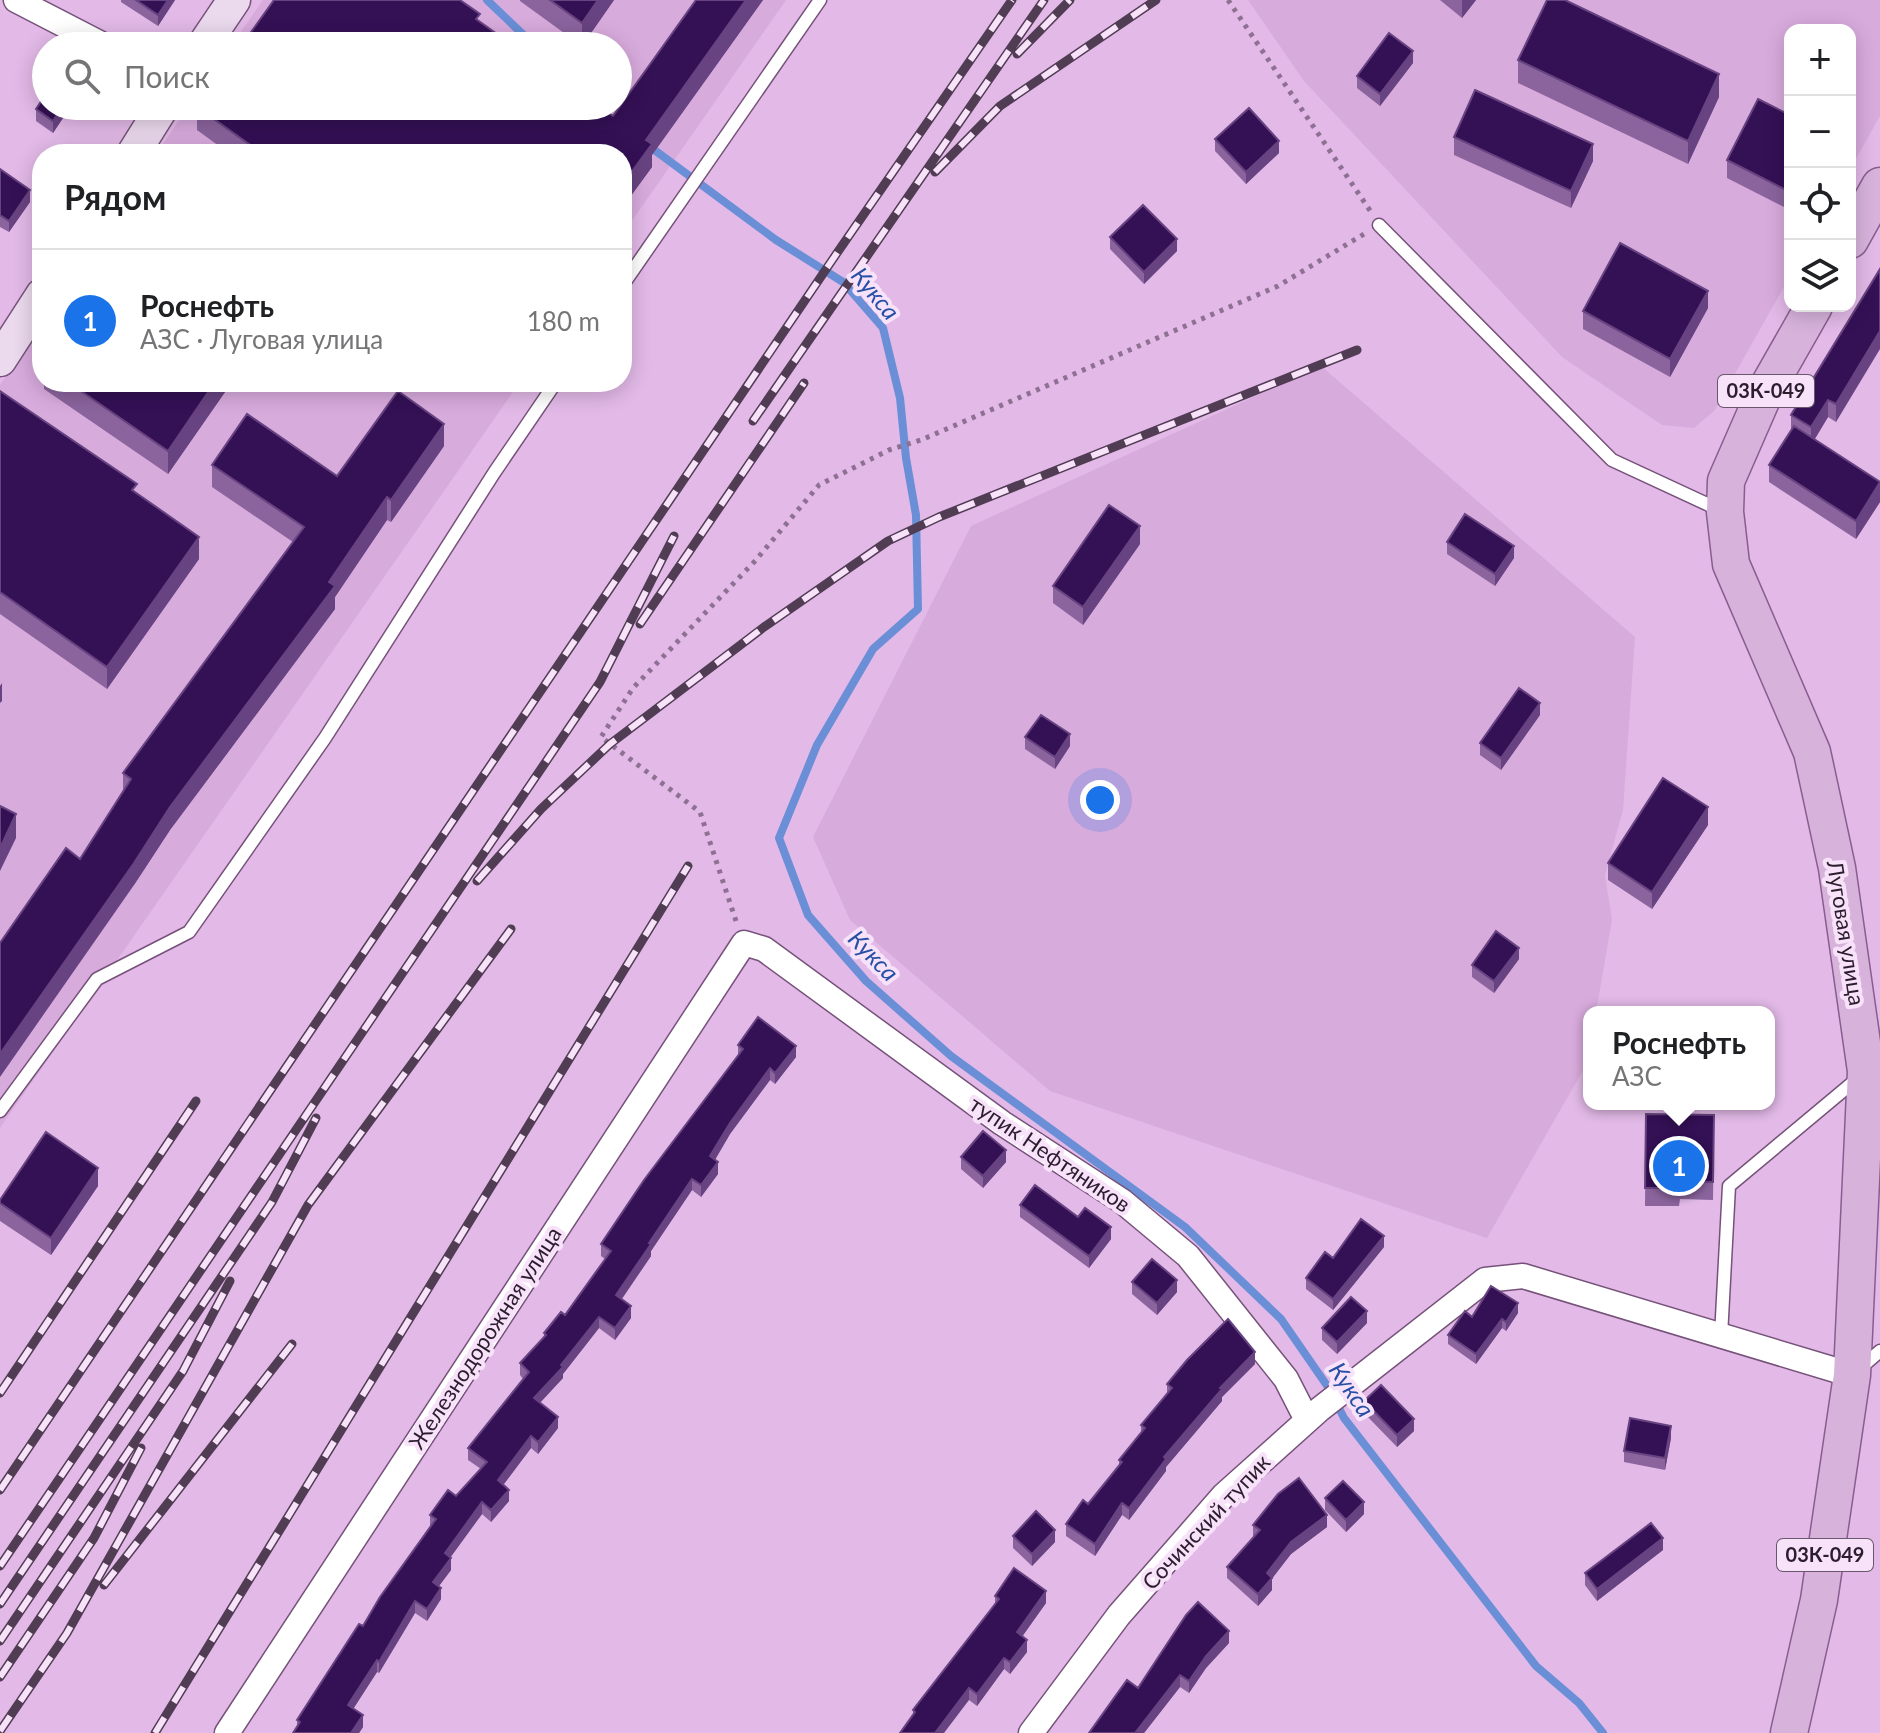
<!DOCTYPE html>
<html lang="ru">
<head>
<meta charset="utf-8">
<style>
  :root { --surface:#fff; --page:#f2f2f2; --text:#202124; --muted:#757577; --line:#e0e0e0; --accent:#1a73e8 }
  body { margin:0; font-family:Lato,sans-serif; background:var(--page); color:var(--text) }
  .controls { position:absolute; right:24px; top:24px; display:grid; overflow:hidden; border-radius:16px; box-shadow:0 4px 20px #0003 }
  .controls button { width:72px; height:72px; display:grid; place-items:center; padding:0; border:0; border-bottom:2px solid var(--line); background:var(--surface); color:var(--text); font:40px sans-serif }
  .you { position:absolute; left:1100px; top:800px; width:28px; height:28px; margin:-20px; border:6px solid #fff; border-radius:50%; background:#1a73e8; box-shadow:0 0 0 12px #1a73e833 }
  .badge { display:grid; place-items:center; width:52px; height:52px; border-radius:50%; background:var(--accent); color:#fff; font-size:26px; font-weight:700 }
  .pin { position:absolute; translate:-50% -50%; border:4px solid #fff; box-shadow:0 2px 8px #0006 }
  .popup { position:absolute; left:1583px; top:1006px; width:192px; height:104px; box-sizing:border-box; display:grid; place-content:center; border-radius:16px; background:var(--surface); filter:drop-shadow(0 2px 6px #0005); font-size:26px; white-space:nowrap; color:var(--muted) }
  .popup b { font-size:30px; color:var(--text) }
  .popup::after { content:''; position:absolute; left:50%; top:100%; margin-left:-16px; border:16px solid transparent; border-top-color:var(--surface) }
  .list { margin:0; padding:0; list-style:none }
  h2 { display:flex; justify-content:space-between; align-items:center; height:104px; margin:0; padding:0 32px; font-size:34px }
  h2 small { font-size:26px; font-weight:400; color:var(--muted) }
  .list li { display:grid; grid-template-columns:52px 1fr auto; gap:24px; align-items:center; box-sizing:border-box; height:144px; padding:0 32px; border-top:2px solid var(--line) }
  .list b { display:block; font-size:30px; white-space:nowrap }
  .list p { margin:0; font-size:26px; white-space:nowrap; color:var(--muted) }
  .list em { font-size:26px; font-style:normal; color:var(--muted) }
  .icon { flex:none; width:44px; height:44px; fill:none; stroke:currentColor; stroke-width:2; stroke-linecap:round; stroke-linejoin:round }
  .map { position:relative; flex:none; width:1880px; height:1733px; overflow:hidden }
  .search { position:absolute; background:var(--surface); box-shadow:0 4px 20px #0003; left:32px; top:32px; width:600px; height:88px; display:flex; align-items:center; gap:20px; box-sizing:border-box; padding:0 28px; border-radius:44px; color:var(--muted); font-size:30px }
  .panel { position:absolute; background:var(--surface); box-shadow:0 4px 20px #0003; left:32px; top:144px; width:600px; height:248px; border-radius:32px }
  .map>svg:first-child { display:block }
  .built { fill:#d8abdd }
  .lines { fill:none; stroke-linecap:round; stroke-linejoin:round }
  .stream { stroke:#6a8fd7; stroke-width:8 }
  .lane-casing { stroke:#76527a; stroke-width:15 }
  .street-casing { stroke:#76527a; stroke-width:27 }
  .secondary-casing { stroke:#76527a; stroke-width:35 }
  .primary-casing { stroke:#8a5d90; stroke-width:39 }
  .path { stroke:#8e7192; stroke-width:5; stroke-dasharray:4 6; stroke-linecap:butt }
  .lane { stroke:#fff; stroke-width:12 }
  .street { stroke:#fff; stroke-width:24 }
  .secondary { stroke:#ebd9ed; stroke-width:32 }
  .primary { stroke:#d7b3dc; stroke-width:36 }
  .rail-casing { stroke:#503c53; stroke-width:9 }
  .rail { stroke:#f7e2f9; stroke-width:6; stroke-dasharray:18; stroke-linecap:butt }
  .wall { fill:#8b649e }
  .shaded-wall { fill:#684381 }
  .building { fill:#341055; stroke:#684381; stroke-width:2 }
  .labels { text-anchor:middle; stroke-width:8; stroke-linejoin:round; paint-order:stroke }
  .shield { fill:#f7e2f9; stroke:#69586b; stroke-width:2 }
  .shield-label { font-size:20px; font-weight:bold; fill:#2c1d2e }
  .street-label { font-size:22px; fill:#2c1d2e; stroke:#f7e2f9 }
  .water-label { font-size:24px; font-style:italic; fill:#274fa5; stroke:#f7e2f9 }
</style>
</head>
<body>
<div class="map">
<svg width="1880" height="1733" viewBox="0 0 1880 1733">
  <rect width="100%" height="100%" fill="#e2b9e7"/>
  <path class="built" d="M263 0H786L622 235V154H156L189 106H618V46H231Z
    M1248 0H1880V116L1850 169V30H1790V276L1714 411 1694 428 1662 425 1562 357 1304 81Z
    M42 322V382H520L0 1128V385Z
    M1321 366 1635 637 1623 810 1605 875 1612 920 1596 1012H1589L1586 1065 1487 1238 1050 1091 850 920 813 837 971 526Z"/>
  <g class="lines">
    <path class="stream" d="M487 0 535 46
      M649 146 776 240 843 282 883 328 900 398 906 458 916 515 918 609 873 649 817 745 779 838 808 915 866 981 951 1056 1185 1227 1281 1319 1328 1387 1344 1418 1536 1666 1579 1703 1603 1733"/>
    <defs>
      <path id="lane" d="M1379 225 1612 460 1722 511
        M622 286 820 0
        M0 1111 97 979 189 932 325 738 494 473 556 382
        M1721 1336 1729 1186 1857 1079
        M1858 1370 1880 1351"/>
      <path id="street" d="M16 0 105 46
        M227 1733 744 943 764 949 1002 1123 1122 1201 1188 1256 1286 1379 1307 1420
        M1031 1733 1119 1615 1224 1495 1320 1409 1485 1280 1523 1276 1852 1375"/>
      <path id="secondary" d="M203 46 234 0
        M133 154 163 106
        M0 360 42 295"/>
      <path id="primary" d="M1850 240 1880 186
        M1789 1733 1819 1600 1852 1375 1866 1071 1837 868 1812 752 1731 564 1725 512 1726 481 1764 394 1814 306"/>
    </defs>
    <use href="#lane" class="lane-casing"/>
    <use href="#street" class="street-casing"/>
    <use href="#secondary" class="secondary-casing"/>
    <use href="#primary" class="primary-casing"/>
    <path class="path" d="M1228 0 1371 212
      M736 921 700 812 601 737 633 688 755 561 819 485 889 450 921 440 1278 286 1364 234"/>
    <use href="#lane" class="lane"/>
    <use href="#street" class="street"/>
    <use href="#secondary" class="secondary"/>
    <use href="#primary" class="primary"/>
    <defs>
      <path id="rail" d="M1017 54 1070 0
        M935 172 1000 106 1156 0
        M753 421 1044 0
        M640 624 804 383
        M477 881 541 809 610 744 764 627 888 541 939 517 1357 350
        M0 1393 196 1101
        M0 1490 837 253 1012 0
        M0 1566 600 682 674 536
        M104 1585 292 1344
        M0 1604 272 1202 316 1118
        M0 1641 183 1371 230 1281
        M0 1677 94 1538 141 1448
        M0 1731 67 1633 308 1205 511 929
        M155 1733 688 866"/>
    </defs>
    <use href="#rail" class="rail-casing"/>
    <use href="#rail" class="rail"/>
  </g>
  <path class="wall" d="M121 0H175L158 26 121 2Z
    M520 0H614L582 46 520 1Z
    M696 0H763L652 155V167L622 208V154H230L197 130V107L613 116Z
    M1440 0H1476L1462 18Z
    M1518 60 1719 97 1688 164 1518 83Z
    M1413 63 1380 106 1357 88V76Z
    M71 106 53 133 36 121V109Z
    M1790 115V210L1727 178V160Z
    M1454 137 1593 161 1571 208 1454 155Z
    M1215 139 1279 153 1246 184 1215 151Z
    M0 169 30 202 9 232 0 227Z
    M1110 237 1177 251 1144 284 1110 249Z
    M1880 269 1836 422 1828 417 1815 439 1880 482V502L1856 539 1769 482V465L1791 432V415Z
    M1708 308 1670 377 1583 329V311Z
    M44 382H232L168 474 44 389Z
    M0 391 137 494 199 559 107 689 0 614Z
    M444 446 391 522 387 520 335 597V609L170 830 134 885 80 859 123 792V773L293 542 212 487V465L337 476Z
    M1447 542 1514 558 1495 586 1447 554Z
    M1140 544 1083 625 1053 603V586Z
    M1540 715 1501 770 1480 755V743Z
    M1025 737 1070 746 1055 769 1025 749Z
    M1708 825 1652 909 1608 880V863Z
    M1519 959 1494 993 1472 977V965Z
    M738 1045 796 1057 775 1084 770 1080 730 1134 715 1160 718 1174 701 1197 692 1190 651 1251V1256L622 1299 631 1318 615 1340 599 1328 563 1374V1378L540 1403 558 1428 538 1454 531 1448 503 1485 509 1501 491 1522 482 1514 450 1557 451 1570 439 1586 441 1599 427 1621 415 1613 379 1673 377 1672 353 1709 363 1727 359 1733H293L297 1728V1720L363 1626 430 1526V1515L456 1496 481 1469 468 1460V1448L523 1379 520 1375V1363L544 1338V1333L565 1315 605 1259 601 1256V1244L738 1056Z
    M1646 1114 1714 1115 1713 1200 1680 1199 1679 1206H1645Z
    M961 1157 1006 1162 983 1188 961 1169Z
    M98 1186 51 1255 0 1221V1200Z
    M1020 1205 1078 1217 1111 1239 1089 1268 1020 1217Z
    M1384 1247 1333 1310 1306 1289V1278Z
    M1132 1282 1177 1292 1157 1315 1132 1294Z
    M1518 1313 1506 1331 1502 1328 1476 1364 1448 1344V1335L1472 1317Z
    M1367 1323 1337 1354 1322 1340V1328Z
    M1255 1364 1222 1397V1401L1166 1467V1471L1129 1520 1122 1515 1095 1556 1066 1536V1524L1088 1504 1119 1465V1460L1141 1433V1425L1167 1395V1384Z
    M1364 1401 1414 1431 1397 1447 1364 1413Z
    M1671 1438 1665 1470 1624 1462V1451Z
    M1325 1498 1364 1514 1346 1532 1325 1510Z
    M1253 1525 1327 1527 1291 1554 1272 1578V1590L1258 1606 1227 1578V1567L1253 1537Z
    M1013 1536 1055 1542 1032 1566 1013 1548Z
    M1663 1550 1597 1601 1585 1585V1573Z
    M995 1596 1046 1603 1022 1636 1027 1652 1010 1674 1004 1669 977 1706 969 1700 913 1715V1710L995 1604Z
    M1229 1643 1206 1668 1189 1693 1180 1687 1144 1733H1089Z"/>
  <path class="shaded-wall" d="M168 0H175L158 26V15Z
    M598 0H614L582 46V23Z
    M746 0H763L652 155V167L622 208V185L646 140Z
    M1462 0H1476L1462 18Z
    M1413 51V63L1380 106V94Z
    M1719 74V97L1688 164V141Z
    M63 106H71L53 133V121Z
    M1279 141V153L1246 184V172Z
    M1593 144V161L1571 208V191Z
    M30 190V202L9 232V221Z
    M1177 239V251L1144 284V272Z
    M1708 291V308L1670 377V359Z
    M1880 331V349L1836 422V404Z
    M215 382H232L168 474V451Z
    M1828 400V417L1811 445V427Z
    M444 424V446L391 522V500Z
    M1880 484V502L1856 539V521Z
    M387 497V520L335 597V609L170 830 134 885 0 1077V1054L170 807 329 582Z
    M1140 526V544L1083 625V607Z
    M199 537V559L107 689V667Z
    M1514 546V558L1495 586V574Z
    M2 683V701L0 703V686Z
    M1540 703V715L1501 770V758Z
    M1070 734V746L1055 769V757Z
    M1708 807V825L1652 909V892Z
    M16 814V838L0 871V848Z
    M1519 948V959L1494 993V981Z
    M796 1046V1057L775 1084V1073Z
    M770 1068V1080L730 1134 710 1168V1156L730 1123Z
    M1006 1150V1162L983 1188V1176Z
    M718 1162V1174L701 1197V1185Z
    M98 1168V1186L51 1255V1238Z
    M692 1179V1190L651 1251V1256L616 1307V1295Z
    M1111 1227V1239L1089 1268V1256Z
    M1384 1236V1247L1333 1310V1299Z
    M1177 1280V1292L1157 1315V1303Z
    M1518 1303V1313L1506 1331V1322Z
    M631 1306V1318L615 1340V1328Z
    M1367 1311V1323L1337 1354V1342Z
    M599 1317V1328L563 1374V1378L534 1409V1398Z
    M1502 1319V1328L1476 1364V1354Z
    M1255 1352V1364L1222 1397V1401L1166 1467V1471L1129 1520V1508L1164 1457 1220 1388Z
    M558 1417V1428L538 1454V1442Z
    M1414 1419V1431L1397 1447V1435Z
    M1671 1426V1438L1665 1470V1458Z
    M531 1436V1448L498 1492V1480Z
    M509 1490V1501L491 1522V1510Z
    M482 1502V1514L445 1565V1553Z
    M1364 1502V1514L1346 1532V1520Z
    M1122 1503V1515L1095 1556V1544Z
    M1327 1515V1527L1291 1554 1271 1580 1272 1578V1590L1258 1606V1594L1267 1573 1291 1542Z
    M1055 1530V1542L1032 1566V1554Z
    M1663 1538V1550L1597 1601V1589Z
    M451 1558V1570L433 1594V1582Z
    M441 1588V1599L427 1621V1609Z
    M1046 1591V1603L1017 1644V1632Z
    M415 1601V1613L379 1673V1662Z
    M1229 1631V1643L1206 1668 1189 1693V1681L1206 1656Z
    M1027 1640V1652L1010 1674V1662Z
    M1004 1658V1669L977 1706V1694Z
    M377 1660V1672L348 1717V1705Z
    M1180 1675V1687L1144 1733H1135Z
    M969 1688V1700L944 1733H935Z
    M363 1715V1727L359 1733H351Z"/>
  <path class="building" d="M136 0H168L158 15Z
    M274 0H460L480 14 476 19 514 46H241Z
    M550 0H598L582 23Z
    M696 0H746L646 140 652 144 622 185V154H263L197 107 198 106H598L613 116Z
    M1547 0H1565L1719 74 1688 141 1518 60Z
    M1389 33 1413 51 1380 94 1357 76Z
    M1475 90 1593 144 1571 191 1454 137Z
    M46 94V106H63L53 121 36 109Z
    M1758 99 1790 115V192L1727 160Z
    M1249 108 1279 141 1246 172 1215 139Z
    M0 169 30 190 9 221 0 215Z
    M1143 205 1177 239 1144 272 1110 237Z
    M1620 243 1708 291 1670 359 1583 311Z
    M1880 269V331L1836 404 1828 400 1811 427 1791 415Z
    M68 382H215L168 451Z
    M0 391 137 484 132 490 199 537 107 667 0 592Z
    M398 391 444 424 391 500 387 497 329 582 335 586 170 807 134 863 0 1054V943L66 848 80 859 131 779 123 773 304 527 212 465 247 414 337 476Z
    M1794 426 1880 482 1856 521 1769 465Z
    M1109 505 1140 526 1083 607 1053 586Z
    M1465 514 1514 546 1495 574 1447 542Z
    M1519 688 1540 703 1501 758 1480 743Z
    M1041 715 1070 734 1055 757 1025 737Z
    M1663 778 1708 807 1652 892 1608 863Z
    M0 806 16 814 0 848Z
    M1496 931 1519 948 1494 981 1472 965Z
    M758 1017 796 1046 775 1073 770 1068 730 1123 710 1156 718 1162 701 1185 692 1179 649 1243 651 1244 616 1295 631 1306 615 1328 599 1317 561 1365 563 1367 534 1398 558 1417 538 1442 531 1436 498 1480 509 1490 491 1510 482 1502 445 1553 451 1558 433 1582 441 1588 427 1609 415 1601 379 1662 377 1660 348 1705 363 1715 351 1733H293L300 1722 297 1720 359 1624 363 1626 380 1597 436 1519 430 1515 448 1490 456 1496 487 1462 468 1448 529 1372 520 1363 546 1335 544 1333 561 1312 565 1315 611 1251 601 1244 644 1180 743 1049 738 1045Z
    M1646 1114 1714 1115 1713 1182 1680 1181 1679 1188H1645Z
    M983 1131 1006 1150 983 1176 961 1157Z
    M46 1132 98 1168 51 1238 0 1203V1200Z
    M1035 1185 1078 1217 1085 1208 1111 1227 1089 1256 1020 1205Z
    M1361 1219 1384 1236 1333 1299 1306 1278 1325 1252 1333 1258Z
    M1152 1259 1177 1280 1157 1303 1132 1282Z
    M1491 1286 1518 1303 1506 1322 1502 1319 1476 1354 1448 1335 1465 1311 1472 1317Z
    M1351 1297 1367 1311 1337 1342 1322 1328Z
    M1228 1319 1255 1352 1220 1388 1222 1389 1164 1457 1166 1459 1129 1508 1122 1503 1095 1544 1066 1524 1083 1500 1088 1504 1122 1462 1119 1460 1145 1428 1141 1425 1172 1388 1167 1384 1187 1360Z
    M1381 1385 1414 1419 1397 1435 1364 1401Z
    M1630 1418 1671 1426 1665 1458 1624 1451Z
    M1299 1478 1327 1515 1291 1542 1267 1573 1272 1578 1258 1594 1227 1567 1260 1530 1253 1525 1278 1494Z
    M1343 1481 1364 1502 1346 1520 1325 1498Z
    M1036 1511 1055 1530 1032 1554 1013 1536Z
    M1651 1523 1663 1538 1597 1589 1585 1573Z
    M1014 1568 1046 1591 1017 1632 1027 1640 1010 1662 1004 1658 977 1694 969 1688 935 1733H900L915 1712 913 1710 999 1599 995 1596Z
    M1198 1602 1229 1631 1206 1656 1189 1681 1180 1675 1135 1733H1089L1127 1680 1138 1688 1186 1615Z"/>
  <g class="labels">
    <g class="shield">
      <rect x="1718" y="375" width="96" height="32" rx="6"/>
      <rect x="1777" y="1539" width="96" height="32" rx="6"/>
    </g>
    <g class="shield-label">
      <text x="1766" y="398">03К-049</text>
      <text x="1825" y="1562">03К-049</text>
    </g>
    <g class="street-label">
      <text transform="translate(1846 933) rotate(81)" y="8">Луговая улица</text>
      <text transform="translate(1050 1154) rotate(34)" y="8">тупик Нефтяников</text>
      <text transform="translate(485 1338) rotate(-57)" y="8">Железнодорожная улица</text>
      <text transform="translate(1206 1522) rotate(-47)" y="8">Сочинский тупик</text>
    </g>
    <g class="water-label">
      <text transform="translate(875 294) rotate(50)" y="8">Кукса</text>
      <text transform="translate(873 956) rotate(46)" y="8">Кукса</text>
      <text transform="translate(1351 1390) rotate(56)" y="8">Кукса</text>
    </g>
  </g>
</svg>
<div class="controls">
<button>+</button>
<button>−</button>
<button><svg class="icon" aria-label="locate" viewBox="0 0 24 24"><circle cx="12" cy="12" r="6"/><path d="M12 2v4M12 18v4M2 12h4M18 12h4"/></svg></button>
<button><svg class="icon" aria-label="layers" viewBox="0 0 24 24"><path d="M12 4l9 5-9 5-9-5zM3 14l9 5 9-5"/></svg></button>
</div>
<div class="you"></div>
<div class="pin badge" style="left:1679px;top:1166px">1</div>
<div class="popup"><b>Роснефть</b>АЗС</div>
<div class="search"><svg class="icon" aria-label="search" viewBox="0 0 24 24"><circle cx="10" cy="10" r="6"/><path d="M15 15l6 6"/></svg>Поиск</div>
<section class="panel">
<h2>Рядом<small></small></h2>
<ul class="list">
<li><span class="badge">1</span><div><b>Роснефть</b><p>АЗС · Луговая улица</p></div><em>180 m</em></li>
</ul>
</section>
</div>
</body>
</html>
